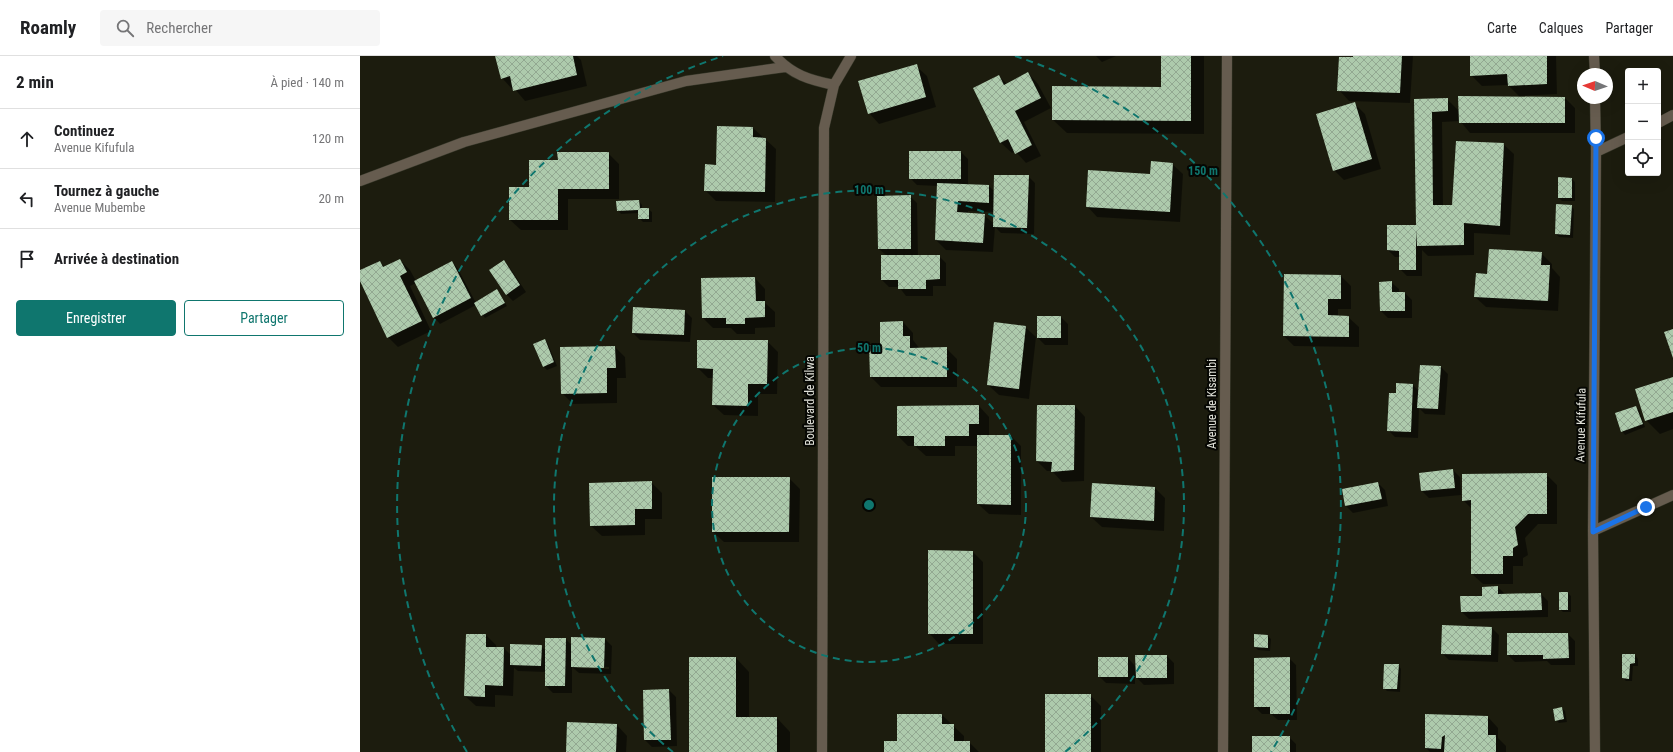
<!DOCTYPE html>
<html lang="fr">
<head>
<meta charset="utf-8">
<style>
  :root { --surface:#fff; --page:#f6f6f6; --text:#202124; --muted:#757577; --line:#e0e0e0; --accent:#0f766e }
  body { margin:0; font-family:"Roboto Condensed",sans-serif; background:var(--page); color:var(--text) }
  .controls { position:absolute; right:12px; top:12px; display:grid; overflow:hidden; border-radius:4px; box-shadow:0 4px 16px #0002 }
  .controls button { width:36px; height:36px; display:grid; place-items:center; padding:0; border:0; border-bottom:1px solid var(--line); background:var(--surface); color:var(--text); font:20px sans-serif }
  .compass { position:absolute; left:1217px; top:12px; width:36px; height:36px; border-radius:50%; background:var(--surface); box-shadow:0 4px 16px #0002; rotate:272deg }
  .stop { position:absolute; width:12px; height:12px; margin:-9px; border:3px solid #1a73e8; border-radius:50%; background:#fff }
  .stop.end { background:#1a73e8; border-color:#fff; box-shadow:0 1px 4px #0008 }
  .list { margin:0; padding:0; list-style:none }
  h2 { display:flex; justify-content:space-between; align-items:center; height:52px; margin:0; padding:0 16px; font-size:17px }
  h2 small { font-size:13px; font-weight:400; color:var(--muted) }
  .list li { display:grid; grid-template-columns:26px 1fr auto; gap:12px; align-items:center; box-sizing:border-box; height:60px; padding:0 16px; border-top:1px solid var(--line) }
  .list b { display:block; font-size:15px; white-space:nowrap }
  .list p { margin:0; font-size:13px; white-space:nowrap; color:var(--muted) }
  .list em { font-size:13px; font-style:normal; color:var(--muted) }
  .actions { display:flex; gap:8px; padding:12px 16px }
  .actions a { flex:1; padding:9px 0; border:1px solid var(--accent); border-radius:4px; text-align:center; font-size:14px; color:var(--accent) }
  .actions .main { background:var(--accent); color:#fff }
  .icon { flex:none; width:22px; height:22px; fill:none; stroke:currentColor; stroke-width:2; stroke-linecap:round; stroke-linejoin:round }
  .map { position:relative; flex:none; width:1313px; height:696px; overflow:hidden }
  header { display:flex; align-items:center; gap:24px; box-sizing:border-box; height:56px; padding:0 20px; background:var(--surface); border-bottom:1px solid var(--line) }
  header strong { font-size:19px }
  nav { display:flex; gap:22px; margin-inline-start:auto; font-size:14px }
  .search { width:280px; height:36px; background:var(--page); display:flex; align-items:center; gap:10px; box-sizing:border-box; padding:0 14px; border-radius:4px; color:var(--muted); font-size:15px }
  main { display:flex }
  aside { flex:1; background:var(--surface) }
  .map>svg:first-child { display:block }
  .shadow { fill:#0007; fill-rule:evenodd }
  .building { fill:url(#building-cross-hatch) }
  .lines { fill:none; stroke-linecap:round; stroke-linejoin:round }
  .minor-casing { stroke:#37382a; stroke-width:11 }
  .minor { stroke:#665c4f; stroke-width:10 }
  .route { stroke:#1a73e8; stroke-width:5 }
  .ring { fill:none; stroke:#0f766e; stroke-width:2; stroke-dasharray:7 5 }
  .labels { text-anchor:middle; stroke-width:4; stroke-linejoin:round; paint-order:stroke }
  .street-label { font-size:12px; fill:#e0e1d8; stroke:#060703 }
  .centre { fill:#0f766e; stroke:#060703; stroke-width:2 }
  .ring-label { font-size:12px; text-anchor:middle; font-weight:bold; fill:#0f766e; stroke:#060703; stroke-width:4; stroke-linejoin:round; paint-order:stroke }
</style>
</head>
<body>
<header>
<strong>Roamly</strong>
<div class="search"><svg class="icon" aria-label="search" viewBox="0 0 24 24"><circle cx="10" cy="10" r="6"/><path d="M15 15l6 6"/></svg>Rechercher</div>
<nav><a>Carte</a><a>Calques</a><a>Partager</a></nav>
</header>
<main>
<aside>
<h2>2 min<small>À pied · 140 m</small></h2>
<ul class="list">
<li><svg class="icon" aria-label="ahead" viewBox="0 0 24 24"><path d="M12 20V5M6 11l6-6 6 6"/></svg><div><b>Continuez</b><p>Avenue Kifufula</p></div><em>120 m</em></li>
<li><svg class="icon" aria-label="left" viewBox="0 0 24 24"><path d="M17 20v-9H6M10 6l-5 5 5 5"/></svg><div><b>Tournez à gauche</b><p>Avenue Mubembe</p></div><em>20 m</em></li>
<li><svg class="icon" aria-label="arrive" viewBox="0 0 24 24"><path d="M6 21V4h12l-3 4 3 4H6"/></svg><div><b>Arrivée à destination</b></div></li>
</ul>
<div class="actions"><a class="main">Enregistrer</a><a>Partager</a></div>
</aside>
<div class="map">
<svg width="1313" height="696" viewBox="0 0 1313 696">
  <defs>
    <pattern id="building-cross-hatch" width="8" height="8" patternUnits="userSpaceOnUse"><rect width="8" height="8" fill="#adcaac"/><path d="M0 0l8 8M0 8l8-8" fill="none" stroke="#92a891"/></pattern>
  </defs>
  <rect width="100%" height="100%" fill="#1c1c0e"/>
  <path class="shadow" d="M136 0H217L221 4 227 30 165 45 154 32 152 33 142 22Z
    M736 0H756L742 6Z
    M802 0H844V78L707 77 693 64 802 32Z
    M994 0H1053L1050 47 989 45 979 34Z
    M1111 0H1196L1197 38 1159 40 1148 29 1122 30 1111 19Z
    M556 10 567 20 576 51 519 68 509 57Z
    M668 17 678 28 691 52 664 66 681 100 666 107 655 95 652 97 641 87 614 33 639 20 647 28Z
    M1205 42 1215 52V77H1110L1100 65 1082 66 1083 150H1092L1143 88 1154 98 1150 179 1114 177V199L1068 200 1062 194V220H1047L1040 213V201H1035L1028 194 1058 172 1055 44 1087 43 1100 56Z
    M995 48 1005 58 1021 113 984 124 974 114Z
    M393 72 416 93 415 146 356 145 345 134 357 110Z
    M550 96H601L608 103V129L629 130 635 136 668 120 675 127 674 178 641 177 635 171 633 196 586 194 576 184 578 130 557 129 550 122ZM608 155 634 156V168L624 159 608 158Z
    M248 97 259 108V143H208V174H161L150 164 170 132 199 105Z
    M812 108 823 118 820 166 737 161 727 150Z
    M1212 123 1215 126V145H1202L1199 142Z
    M550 140 557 147 558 200H579L586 207V230H573V240H546L539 231H529L522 224V200H527L519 193Z
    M279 145 282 149V153H288L292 156V166H283L279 162V157L261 158 258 154Z
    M1211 150 1214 153 1213 182 1199 181 1196 178Z
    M1181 197 1192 208V212L1200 221 1198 255 1126 251 1115 241 1128 219Z
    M40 204 50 214 56 225 92 206 98 213 116 247 137 235 147 250 125 262 116 249 80 268 74 261 56 227 50 230 71 275 38 291 28 281 0 223V215L19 206 25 211Z
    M144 205 150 212 166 236 153 245 146 238Z
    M981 220 991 230V253H978V260L988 261 999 271V291L934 290 924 280Z
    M395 222 405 233V247L415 256V271L395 272V278H377L371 272H353L343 262Z
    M1032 227 1039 233V237H1045L1052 244V262H1028L1021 255Z
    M325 255 332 262 330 286 280 284 273 277Z
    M678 261H701L708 268V289H685L678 282Z
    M543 266 553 277V284L560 293 586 292 597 303V331H521L511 321 521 290Z
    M665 271 676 281 669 343 639 339 628 329Z
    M185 284 188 288 197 310 187 314 184 311 174 289Z
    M407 285 418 296 417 338H398V360L364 359 353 349 354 322H348L338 312Z
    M255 291 265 301 266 322H257V347L213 348 202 337Z
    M1081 311 1088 318 1085 359 1065 358 1059 352 1058 382 1035 381 1028 374 1053 329 1059 335Z
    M1313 322V373L1300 378 1286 364Z
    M619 350 629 361V380H651L661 390V459L629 458 618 448V390H595V400H566L555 390H548L538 380Z
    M678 350H715L725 361 724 425 702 426 692 415H687L677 405Z
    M1276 351 1279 354 1285 371 1265 379 1262 375Z
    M1093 414 1100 421 1101 439 1069 442 1062 435Z
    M1186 418 1197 429V468H1178L1165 482 1168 499 1163 502V510H1153V528H1123L1112 518V453L1103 444Z
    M429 422 440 433 439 486H364L353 476Z
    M291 426 302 437V463H285V479L242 480 231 470Z
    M1018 427 1025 434 1028 450 993 457 986 450 983 434Z
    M733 429 795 432 805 442 804 475 742 471 731 461Z
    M613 496 623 506V588H579L569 577Z
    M1138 531 1145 538H1181L1188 545V561L1109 563 1102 556Z
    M1208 537 1211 540V556H1203L1200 553Z
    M1132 572 1139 579 1138 606 1089 604 1082 597Z
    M1208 578 1215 585V609H1191L1187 605 1155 606 1148 599Z
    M126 579 136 589V592H144L151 599 181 590 186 595 206 583 212 590 245 583 252 590 251 618 219 617 212 611V637H193L186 630V616L158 615 154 612 153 640 135 639V651L116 650 105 640ZM217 610 249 611V613L217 612Z
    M908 580 911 583 910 595 898 594 895 591Z
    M1263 599H1275L1278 603V610H1273L1272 625H1266L1263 622Z
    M807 600 814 607V628L784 629 775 620V628L746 627 739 620 768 602 776 611Z
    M376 602 389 616V662H417L430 676V696H330Z
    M929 602 936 609 937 664H918L911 658H902L895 651Z
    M1038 609 1041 613 1040 636 1027 635 1024 632Z
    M309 634 316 641 317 690 292 691 285 684Z
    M730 639 741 650V696H686Z
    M1202 652 1205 655 1207 666 1199 667 1196 664Z
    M538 659H582L604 680V686H609L619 696H525L538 686Z
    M1066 659 1128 661 1138 672V682L1146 690V696H1070L1066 692Z
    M257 669 267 680 266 696H207Z
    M929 681 936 688V696H893Z"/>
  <path class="building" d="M135 0H213L217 19 153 35 150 20 141 23Z
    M801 0H831V65L692 64V30L801 31Z
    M993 0H1042L1040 37 977 35 979 1H993Z
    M1110 0H1187V28L1148 30 1147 18 1110 20Z
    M557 8 566 41 508 58 498 25Z
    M668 16 681 42 655 55 672 89 655 98 648 83 640 87 613 32 639 19 644 29Z
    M1098 40 1205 41V67H1099Z
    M1088 42V55L1072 56 1073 149H1092L1096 85 1144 87 1140 170 1104 167V189L1057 190 1056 174V214H1039V195L1027 194V169H1056L1054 43Z
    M995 46 1012 103 973 115 956 58Z
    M357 70 393 71V81L406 82 405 136 344 135 345 108 356 109Z
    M549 95H601V123H549Z
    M197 96H249V133H198V164H149V131H169V104H198Z
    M791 105 813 107 810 156 726 151 728 114 790 118Z
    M634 119H669L667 172 633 171Z
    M1198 121 1212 122V142H1198Z
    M577 127 629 129V147L598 145 597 156 625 158 623 187 575 184Z
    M551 139V193H518L517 140Z
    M279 144 280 152H289V163H278V154L257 155 256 145Z
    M1196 148 1212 149 1210 179 1195 178Z
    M1129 193 1182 196 1181 209H1190L1188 245 1114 241 1116 217 1127 218Z
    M521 199H580V223L566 224V233H538V224H521Z
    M40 203 47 216 40 220 62 265 27 282 0 225V214L20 205 23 211Z
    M144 204 160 229 146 239 129 214Z
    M92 205 111 242 73 262 54 225Z
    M924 218 981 219V243H968V259L989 260V281L923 280Z
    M395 221 396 245H405V261L385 262V268H366V262H342L341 222Z
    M1032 225V236H1045V255H1020L1019 226Z
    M137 233 145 247 121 260 114 247Z
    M273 251 325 254 324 279 272 277Z
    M677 260H701V282H677Z
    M543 265V280H550V292L587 291V321H510L509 289H520V266Z
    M634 266 666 270 659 333 627 329Z
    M1313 273V302L1304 276Z
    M185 283 194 306 183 311 173 288Z
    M337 284H408L407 328H388V350L352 349 353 313 337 312Z
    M255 290 256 312H247V337L201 338 200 291Z
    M1060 309 1081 310 1078 353 1057 352Z
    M1313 321V356L1285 365 1275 333Z
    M1036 327 1053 328 1051 376 1027 375 1029 337H1036Z
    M619 349V368H609V380H585V390H554V380H537V350Z
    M677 349H715L714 414 691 416 692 406 676 405Z
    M1276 350 1283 368 1261 376 1255 357Z
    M617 379H651V449L617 448Z
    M1093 413 1095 432 1061 435 1059 417Z
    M1187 417V458H1168L1155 471 1158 489 1153 492V500H1143V518H1111V444L1102 445V418Z
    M352 421H430L429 476H352Z
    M292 425V453H275V469L230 470 229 427Z
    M1018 426 1022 443 985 450 982 433Z
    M732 427 795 431 794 465 730 461Z
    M568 494 613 495V578H568Z
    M1138 530V538L1181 537 1182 554 1101 556 1100 540H1122V531Z
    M1199 536H1208V554H1199Z
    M1082 569 1132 571 1131 599 1081 598Z
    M1147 577H1208L1209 602 1183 603V599H1147Z
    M106 578H126V591H144L143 630 125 629V641L104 640Z
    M894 578 908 579V592L894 591Z
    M211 581 245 582 244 612 211 611Z
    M185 582H206L205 630H185Z
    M150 588 182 589 181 610 150 609Z
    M1262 598H1275V607L1270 608 1269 623 1262 622Z
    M775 599H807V622H776Z
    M329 601H376V661H417V696H329Z
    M738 601H768V621H738Z
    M930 601V658H910V651H894V602Z
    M1024 608H1039L1037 633H1023Z
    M309 633 311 684H284L283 634Z
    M685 638H731V696H685Z
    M1202 651 1204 663 1195 665 1193 653Z
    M537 658H582V668H594V685H610V696H524V685H537Z
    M1065 658 1128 660V679H1136V696H1084L1085 679 1082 681 1081 693 1065 692Z
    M207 666 257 668 256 696H206Z
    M892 680H930V696H892Z"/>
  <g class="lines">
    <defs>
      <path id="minor" d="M415 0C432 19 450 24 474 29
        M1234 0 1235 18
        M1298 67 1313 59
        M1236 96 1268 81
        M0 125 104 86 326 25 425 11
        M1233 475 1313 439
        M462 696 464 72 474 29 491 0
        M863 696 867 0
        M1235 696 1233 475 1236 96 1235 42"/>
    </defs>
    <use href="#minor" class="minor-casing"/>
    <use href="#minor" class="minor"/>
  </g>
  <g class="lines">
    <path class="route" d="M1236 82 1233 476 1286 451"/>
  </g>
  <g class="ring">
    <circle cx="509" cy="449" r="157"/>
    <path d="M313 696A315 315 0 1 1 705 696"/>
    <path d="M107 696A472 472 0 0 1 363 0M655 0A472 472 0 0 1 911 696"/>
  </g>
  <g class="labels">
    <g class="street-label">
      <text transform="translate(450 345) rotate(-90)" y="4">Boulevard de Kilwa</text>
      <text transform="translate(852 348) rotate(-90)" y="4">Avenue de Kisambi</text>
      <text transform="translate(1221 369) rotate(-89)" y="4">Avenue Kifufula</text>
    </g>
  </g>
  <circle cx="509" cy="449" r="6" class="centre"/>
  <g class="ring-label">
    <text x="843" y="119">150 m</text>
    <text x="509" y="138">100 m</text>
    <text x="509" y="296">50 m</text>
  </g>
</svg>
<div class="controls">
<button>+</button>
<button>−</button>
<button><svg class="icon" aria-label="locate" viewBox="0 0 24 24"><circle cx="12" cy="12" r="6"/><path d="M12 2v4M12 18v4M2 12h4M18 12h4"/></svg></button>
</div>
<svg class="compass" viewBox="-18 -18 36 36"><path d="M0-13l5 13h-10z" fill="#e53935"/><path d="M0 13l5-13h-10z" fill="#757577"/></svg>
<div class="stop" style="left:1236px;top:82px"></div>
<div class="stop end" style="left:1286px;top:451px"></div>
</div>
</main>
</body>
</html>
